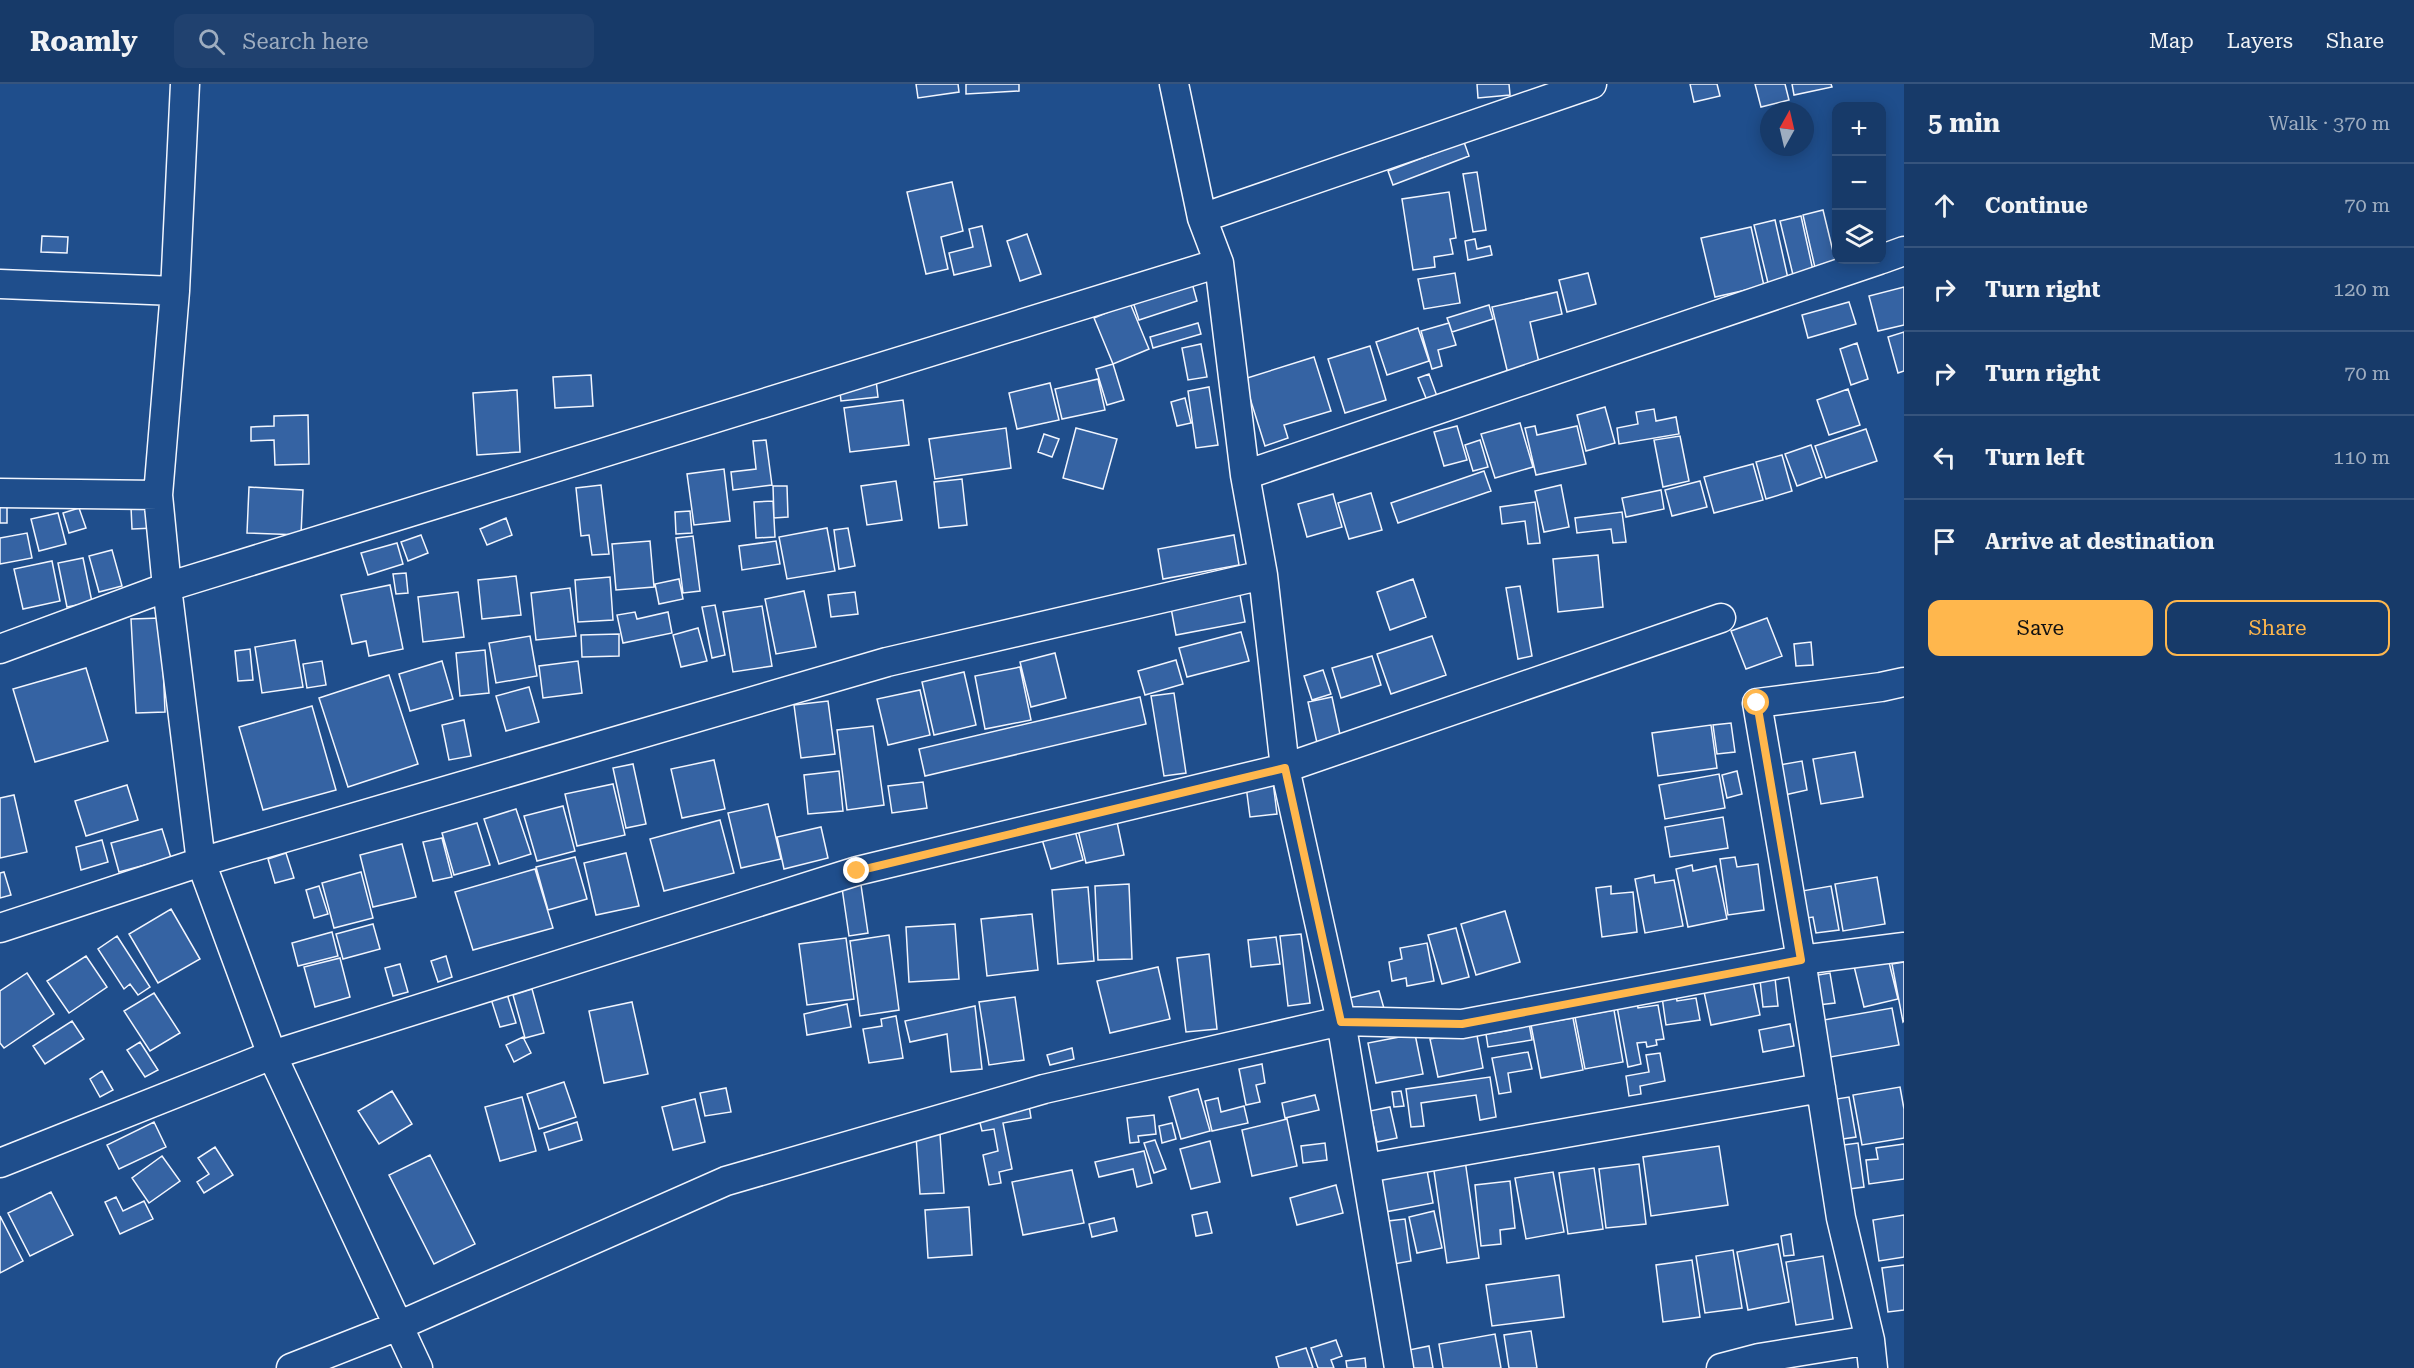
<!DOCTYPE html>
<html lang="en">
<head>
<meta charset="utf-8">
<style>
  :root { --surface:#173a69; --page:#20416f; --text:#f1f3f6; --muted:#9eadc0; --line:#36547d; --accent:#ffb74d }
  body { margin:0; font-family:"Roboto Serif",serif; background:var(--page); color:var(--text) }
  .controls { position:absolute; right:18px; top:18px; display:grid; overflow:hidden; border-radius:12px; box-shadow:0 3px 15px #0003 }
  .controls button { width:54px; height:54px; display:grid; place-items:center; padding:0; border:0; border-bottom:2px solid var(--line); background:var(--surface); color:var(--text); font:30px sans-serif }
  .compass { position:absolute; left:1760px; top:18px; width:54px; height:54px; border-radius:50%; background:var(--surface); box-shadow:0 3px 15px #0003; rotate:8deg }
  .stop { position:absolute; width:18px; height:18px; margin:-14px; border:4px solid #ffb74d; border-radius:50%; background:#fff }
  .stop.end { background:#ffb74d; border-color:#fff; box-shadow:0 2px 6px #0008 }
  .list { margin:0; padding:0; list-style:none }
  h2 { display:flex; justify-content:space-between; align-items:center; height:78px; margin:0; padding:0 24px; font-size:26px }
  h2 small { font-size:20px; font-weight:400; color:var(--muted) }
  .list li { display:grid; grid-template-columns:39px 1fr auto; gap:18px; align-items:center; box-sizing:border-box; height:84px; padding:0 24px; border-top:2px solid var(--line) }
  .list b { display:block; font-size:22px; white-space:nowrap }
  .list em { font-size:20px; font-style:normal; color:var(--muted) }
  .actions { display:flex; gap:12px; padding:18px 24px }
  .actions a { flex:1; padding:14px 0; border:2px solid var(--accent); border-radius:12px; text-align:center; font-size:21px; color:var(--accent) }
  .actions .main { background:var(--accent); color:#111 }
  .icon { flex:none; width:33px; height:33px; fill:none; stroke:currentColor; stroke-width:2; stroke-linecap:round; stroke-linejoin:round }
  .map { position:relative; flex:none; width:1904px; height:1284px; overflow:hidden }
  header { display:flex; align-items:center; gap:36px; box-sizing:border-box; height:84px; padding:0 30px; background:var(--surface); border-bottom:2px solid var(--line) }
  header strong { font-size:28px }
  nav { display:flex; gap:33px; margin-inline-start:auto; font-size:21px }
  .search { width:420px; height:54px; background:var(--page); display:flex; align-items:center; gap:15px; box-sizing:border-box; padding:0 21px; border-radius:12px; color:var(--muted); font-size:22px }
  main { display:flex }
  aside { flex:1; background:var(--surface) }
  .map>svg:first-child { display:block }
  .building { fill:#3563a3; stroke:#f2f6ff; stroke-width:1.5 }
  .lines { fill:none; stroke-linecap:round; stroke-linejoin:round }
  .minor-casing { stroke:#f2f6ff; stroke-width:31 }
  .minor { stroke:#1f4e8c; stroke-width:28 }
  .route { stroke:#ffb74d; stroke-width:8 }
</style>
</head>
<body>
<header>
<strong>Roamly</strong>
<div class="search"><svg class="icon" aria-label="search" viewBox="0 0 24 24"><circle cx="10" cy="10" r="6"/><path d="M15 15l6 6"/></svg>Search here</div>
<nav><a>Map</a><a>Layers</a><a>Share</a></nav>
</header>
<main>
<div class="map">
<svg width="1904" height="1284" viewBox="0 0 1904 1284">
  <rect width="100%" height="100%" fill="#1f4e8c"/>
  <path class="building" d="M916 0H958L959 8 918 14Z
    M966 0H1019V7L966 10Z
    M1477 0H1509L1510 11 1478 14Z
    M1690 0H1717L1720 12 1694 18Z
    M1755 0H1785L1789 16 1761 23Z
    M1792 0H1831L1832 3 1794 11Z
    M1464 58 1469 72 1393 101 1388 87Z
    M1477 88 1486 146 1473 148 1463 90Z
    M952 98 963 147 941 153 948 185 926 190 907 108Z
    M1449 108 1456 154 1450 155 1453 170 1434 173 1435 183 1413 186 1402 115Z
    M1823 126 1837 184 1816 188 1803 131Z
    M1801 132 1814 191 1794 195 1780 137Z
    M1775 136 1789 199 1769 203 1754 141Z
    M982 142 991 182 954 191 949 169 973 163 969 145Z
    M1751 143 1764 202 1715 213 1701 154Z
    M1027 150 1041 190 1020 197 1007 157Z
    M42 152 68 153 67 169 41 168Z
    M1475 155 1477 165 1490 162 1492 171 1468 176 1465 157Z
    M1455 189 1460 219 1424 225 1418 195Z
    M1588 189 1596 220 1567 228 1559 196Z
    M1192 199 1197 217 1139 236 1133 218Z
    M1904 203V241L1878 247 1869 212Z
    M1557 208 1562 230 1530 238 1540 283 1508 290 1492 223Z
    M1849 218 1856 240 1808 254 1802 231Z
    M1130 219 1149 265 1113 280 1094 234Z
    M1489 221 1493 235 1452 248 1447 234Z
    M1198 239 1201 250 1153 264 1150 253Z
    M1449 239 1456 261 1438 266 1442 282 1432 285 1421 247Z
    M1418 244 1429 277 1387 291 1376 258Z
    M1904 248V287L1898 289 1888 253Z
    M1857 259 1868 295 1851 301 1840 265Z
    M1201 260 1207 293 1188 296 1182 264Z
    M1370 262 1386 316 1345 329 1328 275Z
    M1314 273 1331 327 1284 341 1288 354 1265 362 1244 295Z
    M1113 280 1124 316 1107 321 1096 285Z
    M1429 290 1438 315 1428 319 1418 294Z
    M591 291 593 322 555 324 553 293Z
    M1098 295 1105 326 1062 335 1055 305Z
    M876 296 878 313 841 317 839 300Z
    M1050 299 1059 336 1017 345 1009 309Z
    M1209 303 1218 361 1196 364 1188 307Z
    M1848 305 1860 341 1829 351 1817 316Z
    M517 306 520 368 477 371 473 309Z
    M1185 314 1191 339 1177 342 1171 318Z
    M903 316 909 361 850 368 844 324Z
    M1605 323 1615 359 1586 367 1577 331Z
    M1654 325 1656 337 1676 333 1679 350 1619 360 1617 344 1638 340 1636 328Z
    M308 331 309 380 275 381 274 356 251 357V343L274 342V332Z
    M1520 339 1533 383 1495 394 1481 350Z
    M1457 342 1467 376 1444 382 1434 348Z
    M1535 342 1537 351 1577 342 1586 380 1536 391 1525 344Z
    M1006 344 1011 384 935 395 929 355Z
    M1076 344 1117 355 1103 405 1063 394Z
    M1866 345 1877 377 1826 394 1815 362Z
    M1044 350 1059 355 1052 373 1038 368Z
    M1680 352 1689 397 1663 403 1654 356Z
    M766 356 772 401 733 406 731 388 756 385 753 357Z
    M1480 356 1488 383 1473 387 1465 361Z
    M1811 361 1822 393 1797 402 1785 370Z
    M1782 371 1792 407 1766 415 1756 378Z
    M1753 380 1763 416 1714 429 1704 393Z
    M724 385 730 437 694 441 687 390Z
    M1484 387 1491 407 1398 439 1391 419Z
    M962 395 967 441 939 444 934 398Z
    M896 397 902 436 867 441 861 402Z
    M1700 397 1707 423 1672 432 1665 406Z
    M601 401 609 470 592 471 589 451 581 452 576 404Z
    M1561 401 1569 443 1544 448 1535 407Z
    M773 402H787L788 433 774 434Z
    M249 403 303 406 301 451 247 449Z
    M1661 406 1664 425 1626 433 1622 414Z
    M1371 409 1382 446 1349 455 1338 419Z
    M1333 410 1342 443 1307 453 1298 420Z
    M773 417 775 453 756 454 754 418Z
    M1535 418 1540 459 1528 460 1525 437 1502 440 1500 423Z
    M154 422 155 444 132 445 131 423Z
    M0 423H7V439H0Z
    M79 424 86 444 69 449 63 429Z
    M690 427 692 449 676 450 675 428Z
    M1622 428 1626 458 1613 459 1611 445 1577 449 1575 434Z
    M58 429 66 460 39 467 31 435Z
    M506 434 512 451 487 461 480 445Z
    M827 444 835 487 787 495 779 453Z
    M848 444 855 482 839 485 834 446Z
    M27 449 32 474 0 480V454Z
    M421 451 428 469 408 477 401 458Z
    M1234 451 1239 481 1163 495 1158 465Z
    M693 452 700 507 683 509 676 454Z
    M650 457 654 503 616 506 612 460Z
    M776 457 780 480 742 486 739 462Z
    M397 459 403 480 368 491 361 469Z
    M112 466 122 502 99 508 89 472Z
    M1598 471 1603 523 1558 528 1553 475Z
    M83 474 92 518 67 523 58 479Z
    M52 477 60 517 23 525 14 485Z
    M406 489 408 509 396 510 393 490Z
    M516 492 521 531 482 535 478 496Z
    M610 493 613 536 578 538 575 496Z
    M679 495 683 515 659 520 655 500Z
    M1413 495 1426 533 1390 546 1377 508Z
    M390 501 403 565 369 572 366 557 352 560 341 511Z
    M1520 502 1532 572 1518 575 1506 504Z
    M570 504 576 552 536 556 531 509Z
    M804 507 816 563 776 570 765 515Z
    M458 508 464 553 423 558 418 513Z
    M855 508 858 530 831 533 828 511Z
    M1240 511 1245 538 1176 551 1171 524Z
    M715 521 725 571 712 574 702 523Z
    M762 522 772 582 733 588 723 528Z
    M635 528 637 535 668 528 672 549 623 559 617 531Z
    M161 534 165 628 136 629 131 535Z
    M1767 534 1782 572 1746 585 1731 547Z
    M698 544 707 577 681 583 673 551Z
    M1241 548 1249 577 1187 593 1179 564Z
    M619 550V572L582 573 581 551Z
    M530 552 537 592 496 599 489 559Z
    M1432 552 1446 591 1391 610 1377 570Z
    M295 556 303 603 262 609 255 563Z
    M1811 558 1813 581 1796 582 1794 560Z
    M250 565 253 596 238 597 235 567Z
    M485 566 489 609 460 612 456 569Z
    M1055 569 1066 614 1031 623 1020 578Z
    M1372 572 1381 601 1341 614 1332 584Z
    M1176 576 1183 600 1145 611 1138 587Z
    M322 577 326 601 307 604 303 580Z
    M442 577 453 615 410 627 399 590Z
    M578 577 582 609 543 614 539 582Z
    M1020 583 1031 636 985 645 975 592Z
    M86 584 108 657 35 678 13 605Z
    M1323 586 1331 610 1312 616 1304 592Z
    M964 588 976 641 934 651 922 598Z
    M389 591 418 680 348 703 319 614Z
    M529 603 539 638 506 647 496 612Z
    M920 606 930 651 888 661 877 615Z
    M1174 609 1186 689 1164 692 1151 612Z
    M1140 613 1146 640 925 692 919 665Z
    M1332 613 1341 655 1317 659 1308 618Z
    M828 617 835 670 801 674 794 621Z
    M312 622 336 706 263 726 239 643Z
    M464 636 471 672 449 676 442 641Z
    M1731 639 1735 668 1717 670 1713 641Z
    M1711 641 1717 684 1658 692 1652 649Z
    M873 642 884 721 847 726 837 646Z
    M1855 668 1863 713 1821 720 1813 675Z
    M714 676 725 725 682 734 671 685Z
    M1802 677 1807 706 1780 712 1774 682Z
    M633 680 646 740 626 744 613 684Z
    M839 687 843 727 808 730 804 691Z
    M1737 687 1742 710 1727 714 1722 691Z
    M1719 690 1725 724 1665 735 1659 701Z
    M923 698 927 724 892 729 888 702Z
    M1273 698 1277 730 1250 733 1246 702Z
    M613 700 625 751 577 762 565 710Z
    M127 701 138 736 86 752 75 717Z
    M14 711 27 768 0 774V714Z
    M768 720 781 775 741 784 728 729Z
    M563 722 575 767 537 777 524 732Z
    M516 725 531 770 499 780 484 735Z
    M1116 733 1124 771 1086 779 1077 742Z
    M1723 733 1728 764 1670 773 1665 743Z
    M720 736 734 789 664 807 650 755Z
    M477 739 490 781 454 791 442 749Z
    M821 743 828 774 784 785 777 753Z
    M1074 743 1083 776 1051 785 1041 752Z
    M162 745 171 774 119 788 111 759Z
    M442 754 452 793 433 797 423 758Z
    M102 756 108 778 81 786 76 763Z
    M402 760 416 813 373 823 360 771Z
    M286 769 294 794 275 799 268 775Z
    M626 769 639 822 596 831 584 779Z
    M575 773 587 815 548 826 536 783Z
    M1735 773 1737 783 1758 780 1764 826 1728 831 1720 775Z
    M1692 781 1693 787 1716 782 1727 835 1688 843 1676 785Z
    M535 785 553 844 473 866 455 808Z
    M4 788 11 811 0 814V789Z
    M361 788 373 834 334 844 322 799Z
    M1654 791 1655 799 1674 796 1683 842 1645 849 1635 795Z
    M1877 793 1885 840 1843 847 1835 800Z
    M1129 800 1132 875 1098 876 1095 802Z
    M861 801 868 849 849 852 842 804Z
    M319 802 328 830 314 834 306 806Z
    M1611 802V810L1633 808 1637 848 1602 853 1596 804Z
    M1831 802 1839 846 1816 849 1813 833 1801 835 1796 808Z
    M1088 803 1094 877 1058 880 1052 806Z
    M171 825 200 875 158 899 129 850Z
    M1505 827 1520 878 1476 891 1461 840Z
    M1032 830 1038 886 987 892 981 835Z
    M373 840 380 865 343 875 336 850Z
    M955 840 959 895 909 898 906 843Z
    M1456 844 1469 893 1442 900 1428 851Z
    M332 848 338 872 298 882 292 859Z
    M1301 850 1310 919 1288 922 1280 852Z
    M889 851 899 926 860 932 850 857Z
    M117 852 150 903 138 911 130 900 124 905 98 865Z
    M1276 853 1280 880 1251 883 1248 856Z
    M846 854 854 915 807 921 799 860Z
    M1427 859 1434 897 1407 902 1406 894 1392 897 1389 878 1402 875 1400 864Z
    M1209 870 1217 945 1186 948 1177 874Z
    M1887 870 1898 915 1864 923 1853 878Z
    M86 872 107 903 69 929 47 897Z
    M446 872 452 893 438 898 431 877Z
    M340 874 350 913 315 923 304 883Z
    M1904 878V937L1903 938 1892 880Z
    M400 880 408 908 393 912 385 884Z
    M1158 883 1170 935 1110 949 1097 897Z
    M27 889 54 930 4 964 0 959V907Z
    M1830 889 1835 919 1818 921 1812 892Z
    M1752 892 1760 931 1711 941 1703 903Z
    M1775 894 1778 922 1763 923 1760 896Z
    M532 905 544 949 525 954 513 911Z
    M1379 907 1385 928 1350 936 1345 915Z
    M154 909 180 949 150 967 124 927Z
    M507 910 516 939 500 943 491 915Z
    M1676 911 1677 917 1696 914 1700 936 1666 941 1662 913Z
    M1015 913 1024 976 989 981 979 918Z
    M1636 914 1638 924 1658 921 1664 955 1656 956 1657 961 1647 963 1646 958 1637 959 1641 980 1628 983 1616 917Z
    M632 918 648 990 604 999 589 927Z
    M847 920 851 943 807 951 804 930Z
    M975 922 982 985 951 988 947 950 910 958 905 937Z
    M1892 924 1899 961 1825 974 1818 937Z
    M1614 926 1623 978 1585 985 1575 933Z
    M896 932 903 974 869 979 863 945 882 942 881 935Z
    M1528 934 1532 956 1488 963 1486 950 1511 946 1510 936Z
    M1573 934 1583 986 1541 994 1531 941Z
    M72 937 84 955 45 980 33 962Z
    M1790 940 1794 962 1763 968 1759 946Z
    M1476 946 1483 984 1438 993 1430 955Z
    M1415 950 1423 990 1376 999 1368 959Z
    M523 953 531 969 514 978 506 961Z
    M140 958 158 986 145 993 127 966Z
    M1072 964 1074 975 1050 981 1047 971Z
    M1528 968 1532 985 1508 989 1511 1008 1499 1010 1492 974Z
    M1660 969 1665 997 1640 1002 1641 1010 1629 1012 1626 992 1649 988 1646 971Z
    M1262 980 1265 999 1256 1001 1260 1018 1246 1021 1239 985Z
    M102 987 113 1006 100 1013 90 995Z
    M1490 993 1496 1033 1480 1036 1476 1011 1421 1019 1424 1042 1411 1043 1406 1005Z
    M564 998 576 1033 539 1045 527 1010Z
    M1900 1003 1904 1025V1054L1862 1061 1853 1011Z
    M726 1004 731 1028 705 1032 700 1009Z
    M1198 1005 1210 1047 1181 1055 1169 1013Z
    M392 1007 412 1040 379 1060 358 1027Z
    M1401 1007 1404 1022 1394 1023 1392 1008Z
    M1315 1011 1319 1026 1285 1034 1282 1019Z
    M522 1013 536 1067 500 1077 485 1023Z
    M1849 1013 1856 1053 1836 1056 1830 1016Z
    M1218 1014 1221 1028 1244 1022 1248 1039 1212 1047 1205 1017Z
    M695 1015 705 1058 673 1066 662 1023Z
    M1029 1021 1031 1034 1003 1039 1012 1085 999 1088 1001 1099 989 1101 983 1071 998 1067 994 1045 982 1047 978 1031Z
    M1390 1023 1397 1054 1377 1058 1370 1027Z
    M1154 1031 1156 1050 1138 1052 1139 1058 1130 1059 1127 1034Z
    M1287 1035 1297 1082 1252 1092 1242 1046Z
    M154 1038 166 1063 119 1085 107 1061Z
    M577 1038 582 1056 549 1066 544 1049Z
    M1172 1039 1176 1055 1162 1059 1159 1042Z
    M940 1050 944 1109 920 1110 916 1052Z
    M1155 1056 1166 1085 1154 1089 1144 1059Z
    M1210 1057 1220 1098 1191 1105 1180 1065Z
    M1325 1059 1327 1076 1303 1079 1301 1062Z
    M1858 1059 1864 1103 1842 1106 1836 1062Z
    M1904 1060V1095L1869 1100 1866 1076 1878 1075 1876 1064Z
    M1719 1062 1728 1121 1651 1132 1643 1073Z
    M215 1063 233 1091 204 1109 197 1098 209 1090 198 1074Z
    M1144 1067 1152 1099 1137 1103 1133 1085 1099 1093 1095 1078Z
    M430 1071 475 1160 434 1180 389 1091Z
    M162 1072 180 1097 149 1119 132 1094Z
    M1465 1076 1479 1174 1447 1179 1433 1080Z
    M1639 1080 1646 1140 1606 1144 1599 1085Z
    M1426 1081 1433 1119 1385 1128 1378 1090Z
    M1594 1084 1603 1145 1568 1150 1559 1089Z
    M1072 1086 1084 1139 1023 1151 1012 1098Z
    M1553 1088 1564 1148 1526 1155 1515 1094Z
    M1510 1097 1515 1144 1500 1146 1501 1160 1481 1162 1475 1101Z
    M1336 1101 1343 1129 1297 1141 1290 1114Z
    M51 1108 73 1151 30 1172 8 1129Z
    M116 1113 123 1127 144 1117 153 1135 120 1150 105 1118Z
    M969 1123 972 1171 928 1174 925 1126Z
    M1434 1127 1442 1164 1417 1169 1409 1133Z
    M1207 1128 1212 1149 1196 1152 1192 1131Z
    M1904 1131V1173L1879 1177 1873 1136Z
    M0 1132 23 1177 0 1189Z
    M1114 1134 1117 1147 1092 1153 1089 1140Z
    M1405 1135 1411 1177 1394 1180 1388 1137Z
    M1791 1150 1794 1171 1784 1172 1781 1152Z
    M1778 1160 1789 1218 1748 1226 1737 1168Z
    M1733 1166 1742 1224 1705 1229 1696 1172Z
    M1823 1172 1833 1235 1796 1241 1786 1178Z
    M1692 1176 1700 1233 1663 1238 1656 1181Z
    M1904 1181V1226L1888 1228 1882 1184Z
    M1559 1191 1564 1233 1492 1242 1486 1201Z
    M1531 1247 1537 1284H1509L1504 1251Z
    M1495 1250 1501 1284H1443L1439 1260Z
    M1336 1256 1342 1272 1331 1276 1334 1284H1318L1311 1264Z
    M1429 1262 1433 1284H1412L1409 1266Z
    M1306 1264 1313 1284H1279L1276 1273Z
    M1365 1274 1366 1284H1347L1346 1277Z"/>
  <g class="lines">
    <defs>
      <path id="minor" d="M185 0 175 207 158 411 167 503 201 778 272 971 418 1284
        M1174 0 1202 134 1219 179 1245 391 1263 491 1285 684 1341 937 1399 1284
        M1202 134 1592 0
        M1882 175 1904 167
        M0 200 175 207
        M1245 391 1879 176
        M0 409 158 411
        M0 565 167 503 1219 179
        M0 844 201 778 887 578 1263 491
        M0 1079 272 971 857 787 1285 684 1721 534
        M1366 1084 1821 1004
        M291 1284 398 1242 726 1097 1044 1005 1341 937 1462 940 1801 876 1904 863
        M1721 1284 1759 1274 1870 1256
        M1873 1284 1870 1256 1841 1134 1801 876 1757 619 1881 603 1904 598"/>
    </defs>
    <use href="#minor" class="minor-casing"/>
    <use href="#minor" class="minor"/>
  </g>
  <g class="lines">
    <path class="route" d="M857 787 1285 684 1341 938 1462 940 1801 876 1757 619"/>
  </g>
</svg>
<div class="controls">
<button>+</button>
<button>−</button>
<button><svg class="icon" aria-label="layers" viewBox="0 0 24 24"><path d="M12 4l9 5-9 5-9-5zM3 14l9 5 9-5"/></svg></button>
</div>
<svg class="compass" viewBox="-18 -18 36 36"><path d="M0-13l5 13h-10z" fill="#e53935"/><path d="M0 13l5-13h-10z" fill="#9eadc0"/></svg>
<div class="stop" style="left:1757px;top:619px"></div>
<div class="stop end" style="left:857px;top:787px"></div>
</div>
<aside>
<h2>5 min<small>Walk · 370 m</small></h2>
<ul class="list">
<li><svg class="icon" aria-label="ahead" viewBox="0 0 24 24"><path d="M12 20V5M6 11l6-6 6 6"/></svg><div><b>Continue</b></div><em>70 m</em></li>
<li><svg class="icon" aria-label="right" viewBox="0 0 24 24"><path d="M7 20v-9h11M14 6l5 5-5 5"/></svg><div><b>Turn right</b></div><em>120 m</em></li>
<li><svg class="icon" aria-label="right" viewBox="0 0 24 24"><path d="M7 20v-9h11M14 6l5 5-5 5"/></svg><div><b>Turn right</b></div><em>70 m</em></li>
<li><svg class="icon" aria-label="left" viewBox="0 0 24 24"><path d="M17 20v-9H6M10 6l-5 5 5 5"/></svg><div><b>Turn left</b></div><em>110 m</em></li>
<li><svg class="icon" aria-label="arrive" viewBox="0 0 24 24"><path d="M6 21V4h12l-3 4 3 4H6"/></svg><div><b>Arrive at destination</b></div></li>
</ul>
<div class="actions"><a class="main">Save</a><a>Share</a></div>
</aside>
</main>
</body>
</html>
